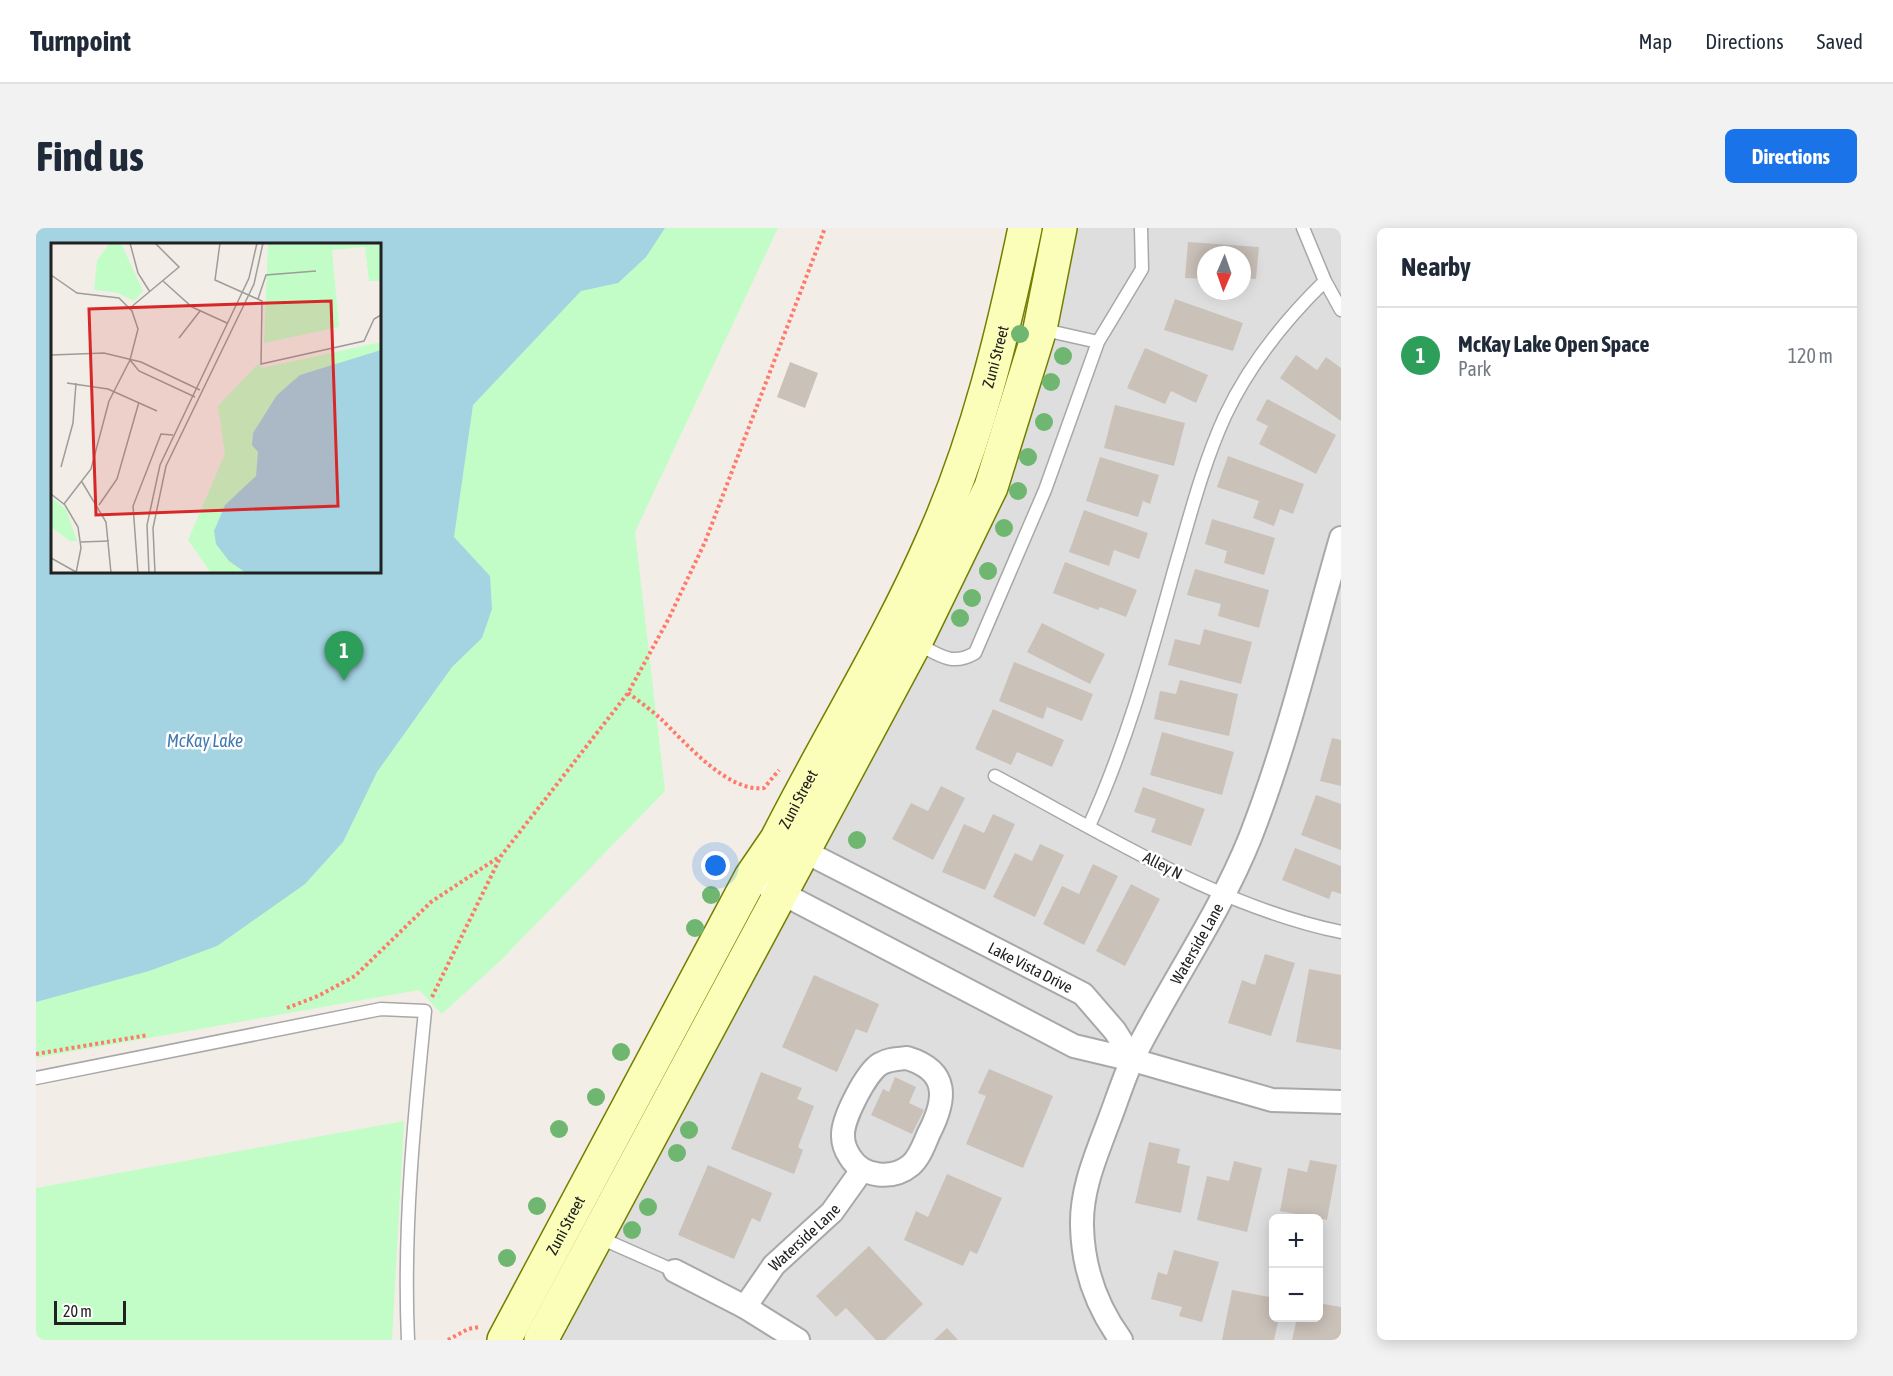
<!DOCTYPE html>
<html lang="en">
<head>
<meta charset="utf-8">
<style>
  :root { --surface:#fff; --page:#f2f2f3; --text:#1f2937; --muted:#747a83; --line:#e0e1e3; --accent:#1a73e8 }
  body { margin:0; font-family:"Asap Condensed",sans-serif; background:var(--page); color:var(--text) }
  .controls { position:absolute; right:18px; bottom:18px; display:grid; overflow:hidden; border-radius:9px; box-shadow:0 3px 15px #0003 }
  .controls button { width:54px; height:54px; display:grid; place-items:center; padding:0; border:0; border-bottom:2px solid var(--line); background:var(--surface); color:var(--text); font:30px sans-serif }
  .compass { position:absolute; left:1161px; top:18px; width:54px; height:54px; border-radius:50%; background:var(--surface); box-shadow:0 3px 15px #0003; rotate:182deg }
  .scale { position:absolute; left:18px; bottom:15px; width:72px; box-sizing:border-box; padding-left:6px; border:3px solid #212121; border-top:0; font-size:16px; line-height:21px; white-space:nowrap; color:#212121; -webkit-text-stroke:4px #fff; paint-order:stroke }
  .you { position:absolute; left:680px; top:638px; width:21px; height:21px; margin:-15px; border:4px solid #fff; border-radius:50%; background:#1a73e8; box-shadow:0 0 0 9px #1a73e833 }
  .badge { display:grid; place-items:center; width:39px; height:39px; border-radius:50%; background:var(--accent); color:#fff; font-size:20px; font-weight:700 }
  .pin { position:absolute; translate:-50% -50px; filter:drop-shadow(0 2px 3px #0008) }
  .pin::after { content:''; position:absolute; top:32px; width:21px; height:18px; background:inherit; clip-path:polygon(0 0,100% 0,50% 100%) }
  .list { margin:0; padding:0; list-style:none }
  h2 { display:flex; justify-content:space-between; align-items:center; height:78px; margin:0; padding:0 24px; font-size:26px }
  h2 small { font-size:20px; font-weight:400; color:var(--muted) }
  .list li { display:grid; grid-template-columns:39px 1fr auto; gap:18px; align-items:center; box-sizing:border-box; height:96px; padding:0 24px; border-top:2px solid var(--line) }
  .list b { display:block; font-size:22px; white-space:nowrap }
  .list p { margin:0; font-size:20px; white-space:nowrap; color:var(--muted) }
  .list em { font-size:20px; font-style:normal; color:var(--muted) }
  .map { position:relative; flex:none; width:1305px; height:1112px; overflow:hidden; border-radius:9px }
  header { display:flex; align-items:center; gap:36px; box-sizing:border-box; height:84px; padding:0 30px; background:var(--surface); border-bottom:2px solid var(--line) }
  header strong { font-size:28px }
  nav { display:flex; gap:33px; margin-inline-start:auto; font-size:21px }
  .intro { display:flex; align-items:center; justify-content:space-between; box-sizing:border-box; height:144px; padding:0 36px }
  h1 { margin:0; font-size:42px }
  .button { padding:15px 27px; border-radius:9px; background:var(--accent); color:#fff; font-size:21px; font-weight:700 }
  main { display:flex; gap:36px; padding:0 36px }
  aside { flex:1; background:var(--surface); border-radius:9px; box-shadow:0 3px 15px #0003 }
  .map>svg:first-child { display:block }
  .residential { fill:#dfdede; fill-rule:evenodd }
  .park { fill:#c2fdc7; fill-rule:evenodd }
  .water { fill:#a4d3e2; fill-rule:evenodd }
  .building { fill:#cac1b9 }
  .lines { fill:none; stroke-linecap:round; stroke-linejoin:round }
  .service-casing { stroke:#a8a8a8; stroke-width:15 }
  .minor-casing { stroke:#a8a8a8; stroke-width:26 }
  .secondary-casing { stroke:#717f00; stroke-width:36 }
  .path { stroke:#ff7a6a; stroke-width:4; stroke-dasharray:3 3; stroke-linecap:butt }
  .service { stroke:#fff; stroke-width:12 }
  .minor { stroke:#fff; stroke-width:22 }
  .secondary { stroke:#fafeb8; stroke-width:33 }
  .tree { fill:#6fb671 }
  .labels { text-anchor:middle; stroke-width:5; stroke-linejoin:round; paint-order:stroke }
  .street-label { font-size:16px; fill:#212121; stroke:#fff }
  .water-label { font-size:18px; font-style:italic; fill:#4279b0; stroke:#fff }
  .inset-road { fill:none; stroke:#9e9c98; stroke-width:1.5 }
  .view { fill:#d62828; fill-opacity:0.15; stroke:#d62828; stroke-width:3 }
  .inset-edge { fill:none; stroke:#212121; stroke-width:3 }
</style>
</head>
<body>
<header>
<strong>Turnpoint</strong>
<nav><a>Map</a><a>Directions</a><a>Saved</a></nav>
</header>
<div class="intro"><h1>Find us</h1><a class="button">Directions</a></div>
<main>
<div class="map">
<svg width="1305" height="1112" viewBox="0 0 1305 1112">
  <rect width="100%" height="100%" fill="#f2eee7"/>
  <path class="residential" d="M1041 0H1305V1112H520L990 200ZM1170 27H1206V63H1170ZM1238 990H1282V1090H1238Z"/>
  <path class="park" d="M0 0H742L599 304 629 563 464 733 406 786 383 762 0 830ZM16 16H344V344H16Z
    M368 893 356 1112H0V960Z"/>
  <path class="water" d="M0 0H629L610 29 582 55 545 63 437 177 418 309 454 348 456 381 446 410 416 439 341 544 307 614 269 656 181 718 113 743 0 774ZM16 16H344V344H16Z"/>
  <path class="building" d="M1152 14 1223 19 1220 51 1206 50V27H1170V51L1149 50Z
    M1139 71 1207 95 1197 123 1128 102Z
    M1109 120 1172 147 1160 175 1135 163 1129 176 1091 160Z
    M1260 127 1281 142 1290 129 1305 140V193L1244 150Z
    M754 134 782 145 769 180 741 169Z
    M1231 171 1300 207 1280 246 1223 216 1232 198 1220 192Z
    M1079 177 1149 195 1138 238 1068 220Z
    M1192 228 1268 256 1257 286 1244 281 1238 298 1217 290 1223 273 1181 259Z
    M1064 229 1123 247 1114 276 1107 273 1102 289 1050 273Z
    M1048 282 1112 305 1103 331 1078 322 1073 338 1033 324Z
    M1176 291 1239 310 1228 347 1188 335 1191 323 1169 316Z
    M1029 334 1101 362 1090 389 1064 379 1062 382 1017 365Z
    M1159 341 1233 362 1223 400 1182 388 1185 376 1151 367Z
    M1006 395 1069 426 1054 456 991 424Z
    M1168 401 1216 414 1205 456 1132 437 1139 411 1164 417Z
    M978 434 1057 466 1046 493 1011 479 1007 491 963 473Z
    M1144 452 1202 466 1193 508 1118 491 1124 463 1140 466Z
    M957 481 1028 512 1016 539 981 524 975 537 939 521Z
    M1126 504 1198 524 1186 567 1114 547Z
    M1296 510 1305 512V558L1284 553Z
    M905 558 929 570 897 632 856 611 875 575 892 583Z
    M1107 559 1169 581 1155 618 1115 604 1120 591 1098 584Z
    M1280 567 1305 576V622L1265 607Z
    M957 586 979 596 949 662 906 644 928 596 948 605Z
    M1004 616 1028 627 999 689 957 669 979 625 996 633Z
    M1259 620 1305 638V666L1296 663 1293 671 1246 652Z
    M1057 636 1082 648 1048 717 1007 696 1026 658 1043 666Z
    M1095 656 1124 671 1089 738 1060 723Z
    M1229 726 1259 735 1235 808 1192 795 1206 752 1219 757Z
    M1273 741 1305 747V822L1260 814Z
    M778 747 843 776 831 805 820 801 801 844 746 819Z
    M953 841 1017 868 987 940 930 916 950 868 942 865Z
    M725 844 766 860 761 871 778 878 762 919 767 922 758 946 695 921Z
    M859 849 880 859 873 875 888 882 876 906 835 887 847 861 853 864Z
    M1113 914 1144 921 1141 935 1154 938 1145 985 1099 975Z
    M1274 932 1301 937 1291 992 1244 983 1252 940 1271 944Z
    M1198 933 1226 940 1211 1004 1161 992 1171 948 1193 953Z
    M672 937 736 965 724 994 716 990 698 1031 642 1007Z
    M911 946 966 970 941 1026 934 1023 927 1038 868 1012 880 983 892 989Z
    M833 1018 887 1076 849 1112H840L810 1080 800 1089 780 1068Z
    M1138 1022 1183 1034 1166 1094 1143 1088 1146 1079 1115 1071 1122 1044 1131 1047Z
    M1196 1062 1238 1070V1090H1243L1238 1112H1186Z
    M1282 1075 1305 1079V1112H1256L1261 1090H1282Z
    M911 1100 922 1112H898Z"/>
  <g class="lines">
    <defs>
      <path id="service" d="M1267 0 1289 53 1305 82
        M1004 101 1062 114
        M880 415C902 426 915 439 939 425L1009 262 1062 114 1106 41 1105 0
        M959 548C1070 607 1181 678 1305 704
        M1053 598C1092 512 1114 429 1139 339 1154 288 1167 236 1189 188 1213 137 1249 92 1289 53
        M0 850 345 781 389 783C378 892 367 1002 372 1112
        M562 1009 639 1043"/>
      <g id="minor">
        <path id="s1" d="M756 617 1047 766 1079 803 1097 832"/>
        <path d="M732 658 1038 818 1097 832 1236 872 1305 874"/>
        <path d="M871 830C914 843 910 872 893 905 888 916 884 929 875 937 857 952 827 950 814 929 810 923 807 916 807 908 806 891 830 845 844 836 853 831 861 831 871 830Z"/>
        <path d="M639 1043 709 1079 762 1112"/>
        <path id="s2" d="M709 1079 738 1037 796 984 826 942"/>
        <path id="s3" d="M1085 1112C1061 1079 1047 1040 1046 998 1045 963 1059 930 1071 898 1080 875 1087 852 1097 830 1134 756 1183 687 1214 610 1252 513 1276 410 1305 310"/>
      </g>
      <g id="secondary">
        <path id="s4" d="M468 1112 715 649 741 611C792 510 853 413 898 309 942 210 967 105 989 0"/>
        <path d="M505 1112 879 415 955 259 1004 101 1024 0"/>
      </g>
    </defs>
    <use href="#service" class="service-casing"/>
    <use href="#minor" class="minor-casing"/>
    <use href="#secondary" class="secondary-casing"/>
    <path class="path" d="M592 465C603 473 615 482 625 491 649 514 692 565 728 560L743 542
      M396 769 465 628 592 465 633 390 669 314 789 0
      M251 780 282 768 319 748 395 674 463 629
      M0 826 112 807
      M412 1112 432 1101 444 1099"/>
    <use href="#service" class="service"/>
    <use href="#minor" class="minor"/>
    <use href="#secondary" class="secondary"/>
  </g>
  <g class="tree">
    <circle cx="984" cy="106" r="9"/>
    <circle cx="1027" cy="128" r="9"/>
    <circle cx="1015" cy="154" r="9"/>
    <circle cx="1008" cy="194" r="9"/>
    <circle cx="992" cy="229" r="9"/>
    <circle cx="982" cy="263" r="9"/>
    <circle cx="968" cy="300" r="9"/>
    <circle cx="952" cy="343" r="9"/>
    <circle cx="936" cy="370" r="9"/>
    <circle cx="924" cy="390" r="9"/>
    <circle cx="821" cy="612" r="9"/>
    <circle cx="675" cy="667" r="9"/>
    <circle cx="659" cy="700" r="9"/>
    <circle cx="585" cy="824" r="9"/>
    <circle cx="560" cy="869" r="9"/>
    <circle cx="523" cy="901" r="9"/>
    <circle cx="653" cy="902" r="9"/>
    <circle cx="641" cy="925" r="9"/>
    <circle cx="501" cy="978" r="9"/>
    <circle cx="612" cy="979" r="9"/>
    <circle cx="596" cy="1002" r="9"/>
    <circle cx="471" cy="1030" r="9"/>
  </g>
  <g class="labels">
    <g class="street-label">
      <text dy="6" stroke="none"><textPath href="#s4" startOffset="1102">Zuni Street</textPath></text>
      <text dy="6" stroke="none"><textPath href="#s4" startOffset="616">Zuni Street</textPath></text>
      <text transform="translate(1127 637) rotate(27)" y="6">Alley N</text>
      <text dy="6" stroke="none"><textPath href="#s3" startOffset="430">Waterside Lane</textPath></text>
      <text dy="6" stroke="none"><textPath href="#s1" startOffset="268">Lake Vista Drive</textPath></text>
      <text dy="6" stroke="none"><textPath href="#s4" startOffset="130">Zuni Street</textPath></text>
      <text dy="6" stroke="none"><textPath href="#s2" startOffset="92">Waterside Lane</textPath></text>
    </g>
    <g class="water-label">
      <text x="169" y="519">McKay Lake</text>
    </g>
  </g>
  <g transform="translate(15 15)">
    <rect width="330" height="330" fill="#f2eee7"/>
    <path d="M59 0H70L92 48 83 58 67 50 43 47 46 17ZM217 0H330V38H318L314 4 281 7 288 84 213 100ZM330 99V330H160L137 297 174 211 167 163 207 121 211 125ZM0 254 15 266 26 298H19L0 284Z" fill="#c2fdc7"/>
    <path d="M330 107V330H195L178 318 165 301 163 288 174 262 205 233 207 209 201 202 202 190 226 152 249 132Z" fill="#a4d3e2"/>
    <path class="inset-road" d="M79 0 87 30 99 49M169 0 164 37 211 58 210 121 313 98 323 76 330 72M0 32 26 50 68 55 81 68 87 86 79 117 58 158 40 226 13 261M112 38 141 64 176 80M207 56 215 32 265 28M79 65 128 24 104 0M128 95 149 68M0 112 53 110 90 119 149 147M79 117 88 128 144 154M16 140 57 146 106 168M10 224 22 180 25 140M31 239 55 279 60 330M0 251 14 262 27 284 30 305 25 330M48 262 66 236 88 159M30 299 58 298M0 315 25 329M87 330 82 263 110 191 122 192M98 330 96 282 109 222 198 35 206 0M104 330 102 285 115 223 203 41 212 0"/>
    <path class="view" d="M280 58 287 263 45 272 38 66Z"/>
    <rect width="330" height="330" class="inset-edge"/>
  </g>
</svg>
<div class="controls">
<button>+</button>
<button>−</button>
</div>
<svg class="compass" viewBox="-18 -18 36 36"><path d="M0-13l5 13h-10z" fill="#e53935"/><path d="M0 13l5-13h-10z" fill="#747a83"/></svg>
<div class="scale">20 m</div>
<div class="you"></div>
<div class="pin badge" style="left:308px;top:453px;background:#2e9e5b">1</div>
</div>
<aside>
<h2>Nearby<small></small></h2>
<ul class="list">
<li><span class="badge" style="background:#2e9e5b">1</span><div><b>McKay Lake Open Space</b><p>Park</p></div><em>120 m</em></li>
</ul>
</aside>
</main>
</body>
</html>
